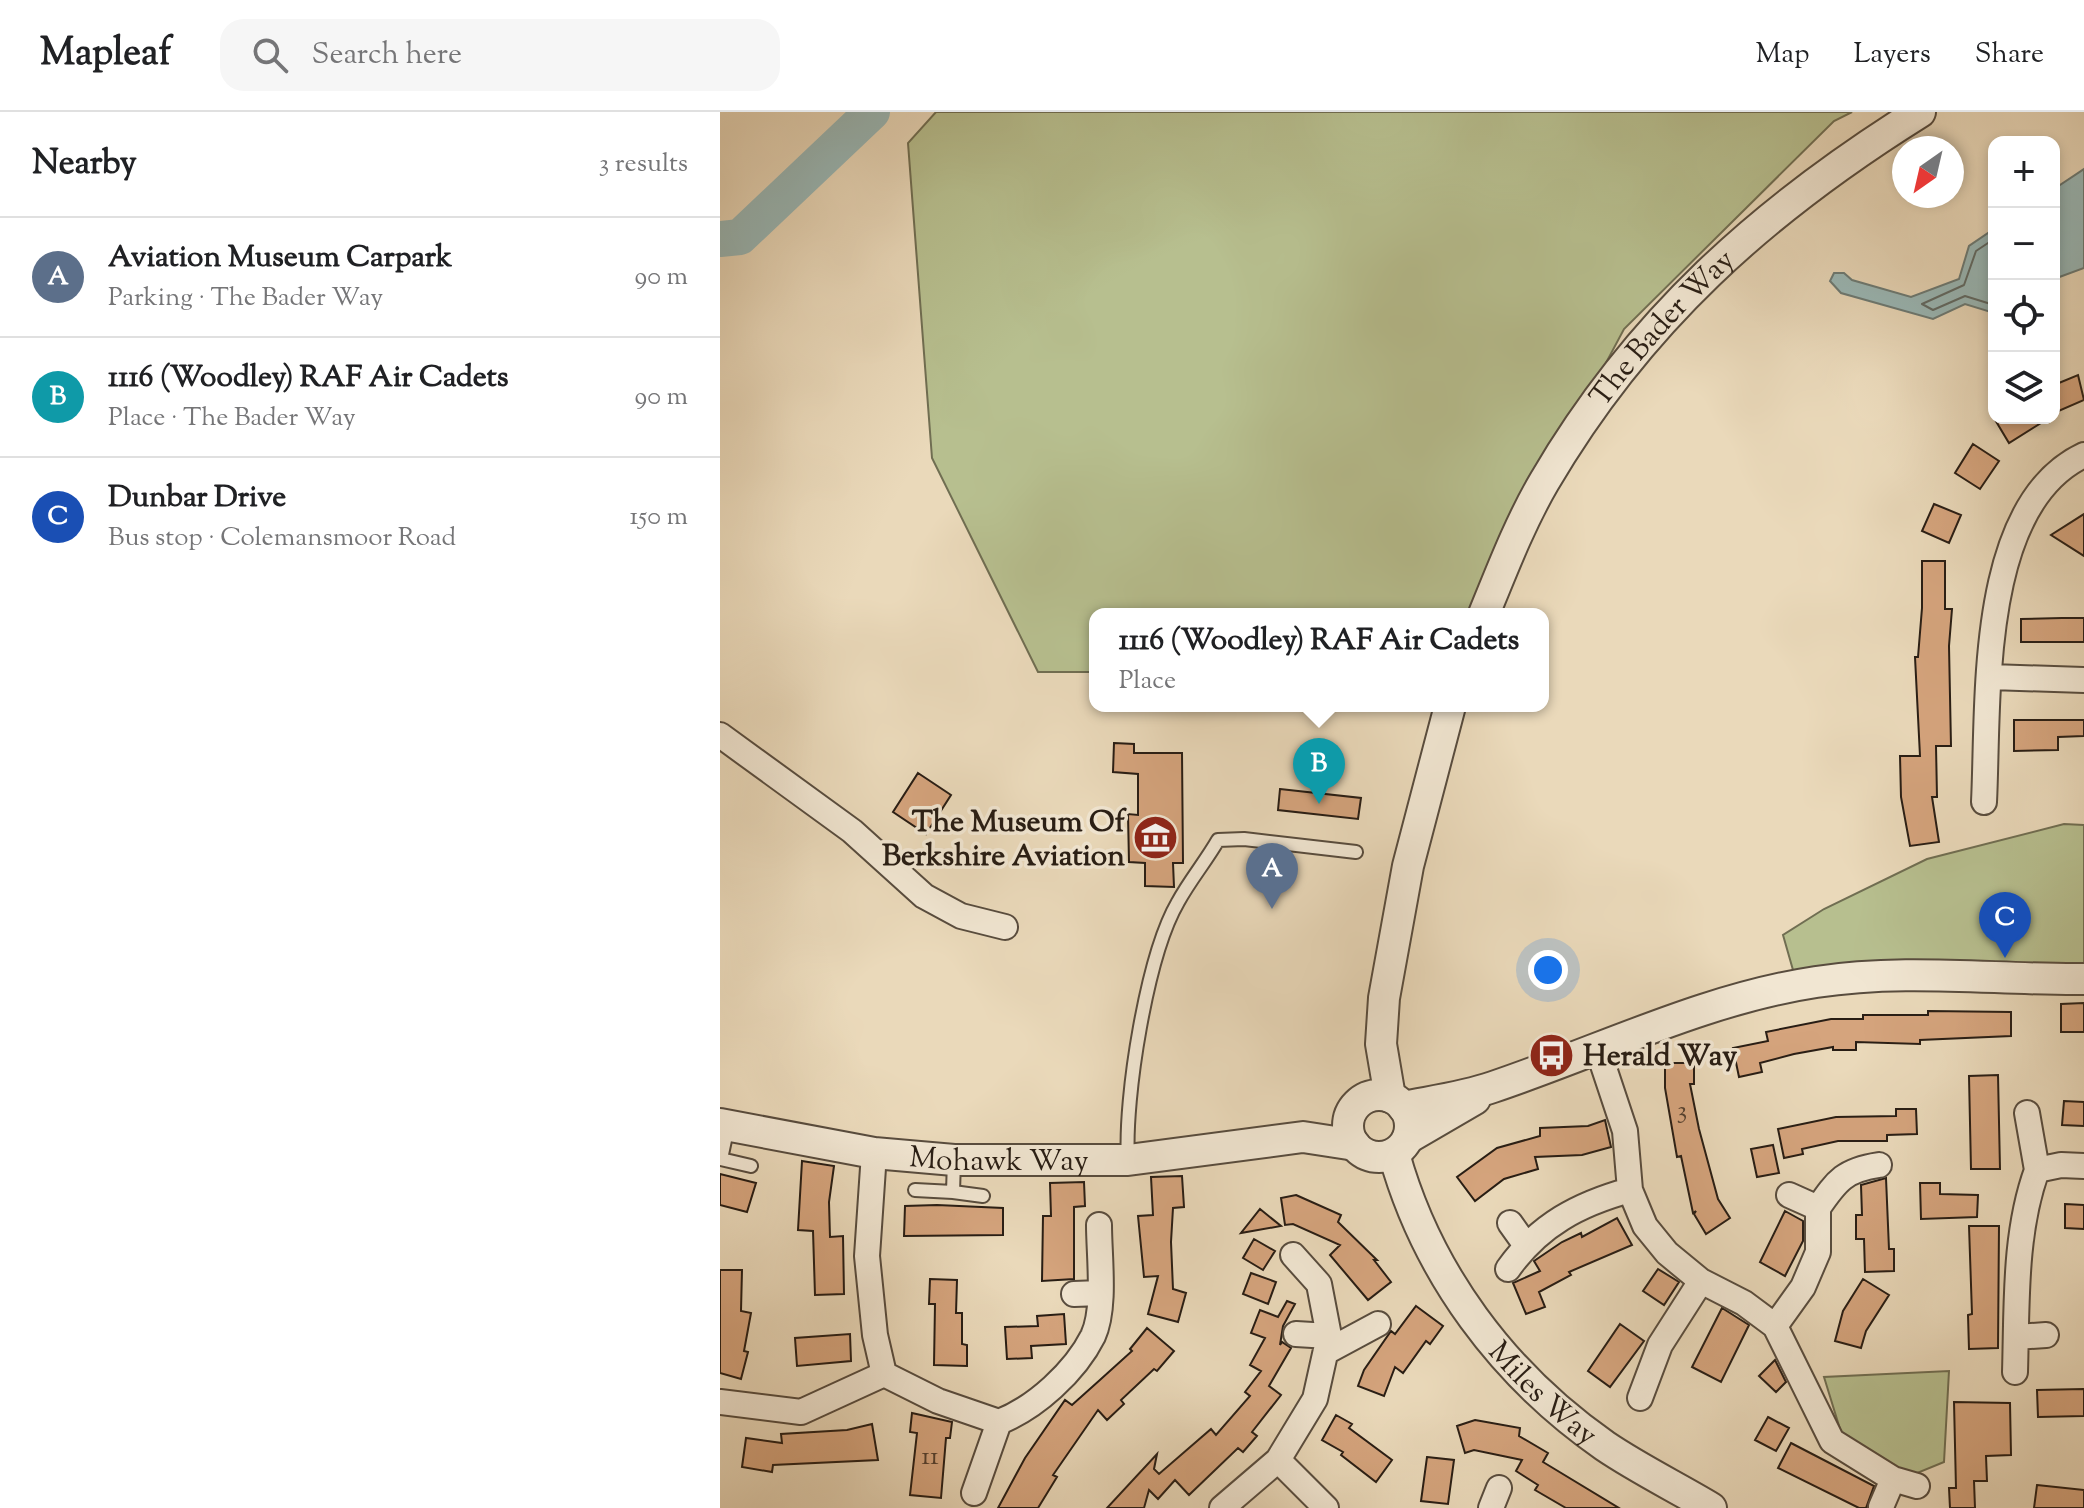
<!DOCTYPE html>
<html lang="en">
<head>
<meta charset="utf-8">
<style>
  :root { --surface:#fff; --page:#f6f6f6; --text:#202124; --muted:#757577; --line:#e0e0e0; --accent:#0b8043 }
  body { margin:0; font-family:"Sorts Mill Goudy",serif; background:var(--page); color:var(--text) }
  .controls { position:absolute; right:24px; top:24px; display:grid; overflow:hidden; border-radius:16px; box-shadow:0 4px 12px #0003 }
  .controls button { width:72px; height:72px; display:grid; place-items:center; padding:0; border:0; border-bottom:2px solid var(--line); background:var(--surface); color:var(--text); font:40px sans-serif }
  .compass { position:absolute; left:1172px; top:24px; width:72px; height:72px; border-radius:50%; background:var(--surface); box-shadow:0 4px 12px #0003; rotate:214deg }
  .you { position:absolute; left:828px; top:858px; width:28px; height:28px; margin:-20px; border:6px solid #fff; border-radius:50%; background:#1a73e8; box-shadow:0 0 0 12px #1a73e833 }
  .badge { display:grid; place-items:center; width:52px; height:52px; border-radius:50%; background:var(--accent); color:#fff; font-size:26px; font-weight:700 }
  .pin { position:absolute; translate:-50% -66px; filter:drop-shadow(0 2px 4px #0008) }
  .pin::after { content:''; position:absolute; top:42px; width:28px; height:24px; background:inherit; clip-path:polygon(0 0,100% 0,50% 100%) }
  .popup { position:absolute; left:369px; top:496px; width:460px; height:104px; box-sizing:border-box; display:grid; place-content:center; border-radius:16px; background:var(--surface); filter:drop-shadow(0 2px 6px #0005); font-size:26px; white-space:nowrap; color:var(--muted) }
  .popup b { font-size:30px; color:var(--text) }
  .popup::after { content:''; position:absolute; left:50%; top:100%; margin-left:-16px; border:16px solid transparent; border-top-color:var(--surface) }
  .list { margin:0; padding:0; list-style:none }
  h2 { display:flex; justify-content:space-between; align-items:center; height:104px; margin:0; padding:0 32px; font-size:34px }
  h2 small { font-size:26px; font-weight:400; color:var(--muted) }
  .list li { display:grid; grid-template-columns:52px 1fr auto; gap:24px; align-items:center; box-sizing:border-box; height:120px; padding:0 32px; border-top:2px solid var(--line) }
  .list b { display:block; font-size:30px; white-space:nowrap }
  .list p { margin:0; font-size:26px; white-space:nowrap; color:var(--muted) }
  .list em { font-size:26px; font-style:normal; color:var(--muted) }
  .icon { flex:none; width:44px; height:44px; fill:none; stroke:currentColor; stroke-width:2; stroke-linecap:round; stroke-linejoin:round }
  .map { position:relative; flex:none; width:1364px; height:1396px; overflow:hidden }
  header { display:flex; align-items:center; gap:48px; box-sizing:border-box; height:112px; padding:0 40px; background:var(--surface); border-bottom:2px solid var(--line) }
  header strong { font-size:38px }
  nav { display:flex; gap:44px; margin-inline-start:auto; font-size:28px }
  .search { width:560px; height:72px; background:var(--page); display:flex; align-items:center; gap:20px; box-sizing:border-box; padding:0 28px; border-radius:24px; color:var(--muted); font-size:30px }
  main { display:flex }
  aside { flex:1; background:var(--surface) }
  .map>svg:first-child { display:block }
  .green { fill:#b7bf8f; stroke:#706e52; stroke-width:2 }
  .water { fill:#9ab9b8; stroke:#6c7b76; stroke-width:2 }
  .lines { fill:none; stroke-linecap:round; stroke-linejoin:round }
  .shore { stroke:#616b66; stroke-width:2 }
  .river { stroke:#9ab9b8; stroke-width:36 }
  .building { fill:#d5a47d; stroke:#281d14; stroke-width:2 }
  .service-casing { stroke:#584c3e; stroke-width:16 }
  .minor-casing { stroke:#584c3e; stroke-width:28 }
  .tertiary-casing { stroke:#584c3e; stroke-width:34 }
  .service { stroke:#f1e6d2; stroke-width:12 }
  .minor { stroke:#f1e6d2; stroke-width:24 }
  .tertiary { stroke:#f1e6d2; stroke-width:30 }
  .labels { text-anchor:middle; stroke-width:7; stroke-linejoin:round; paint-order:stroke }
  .number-label { font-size:26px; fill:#533f2e }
  .street-label { font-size:30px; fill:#281d14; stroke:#f1e6d2 }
  .poi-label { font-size:30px; font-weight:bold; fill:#281d14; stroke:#f1e6d2; text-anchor:end }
</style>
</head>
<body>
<header>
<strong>Mapleaf</strong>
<div class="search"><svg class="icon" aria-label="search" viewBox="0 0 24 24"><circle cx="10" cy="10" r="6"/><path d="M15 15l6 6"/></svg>Search here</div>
<nav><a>Map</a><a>Layers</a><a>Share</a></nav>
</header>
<main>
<aside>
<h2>Nearby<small>3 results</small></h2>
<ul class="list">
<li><span class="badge" style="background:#5c6f8a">A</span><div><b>Aviation Museum Carpark</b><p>Parking · The Bader Way</p></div><em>90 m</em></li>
<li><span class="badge" style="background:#0f9aa8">B</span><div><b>1116 (Woodley) RAF Air Cadets</b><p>Place · The Bader Way</p></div><em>90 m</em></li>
<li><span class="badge" style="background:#1a4fb4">C</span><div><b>Dunbar Drive</b><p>Bus stop · Colemansmoor Road</p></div><em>150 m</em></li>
</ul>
</aside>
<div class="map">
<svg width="1364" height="1396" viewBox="0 0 1364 1396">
  <rect width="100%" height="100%" fill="#ead9ba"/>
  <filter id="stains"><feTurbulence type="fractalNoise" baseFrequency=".0025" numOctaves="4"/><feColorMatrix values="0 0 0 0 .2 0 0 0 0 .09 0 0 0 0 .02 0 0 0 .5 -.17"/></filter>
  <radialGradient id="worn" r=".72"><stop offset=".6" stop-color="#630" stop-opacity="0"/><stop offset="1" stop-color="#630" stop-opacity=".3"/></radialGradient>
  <path class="green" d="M216 0H1132L1114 9 904 217 752 502H375V560H318L212 346 188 31Z
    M1344 712 1364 713V856L1075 865 1063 823 1104 797 1207 747Z
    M1229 1259 1224 1350 1190 1364 1124 1330 1104 1265Z"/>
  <path class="water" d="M1364 57V156L1334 167V77Z
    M1274 117V201L1245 192 1213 207 1121 181 1110 169 1114 161H1124L1132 168 1191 185 1239 167 1249 134Z"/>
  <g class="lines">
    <path class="shore" d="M1274 127 1256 139 1244 173 1202 192 1213 198 1245 184 1274 193"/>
    <path class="river" d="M0 127 20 125 152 0"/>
  </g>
  <path class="building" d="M1358 263 1364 288 1334 301V273Z
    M1274 306H1329L1289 331Z
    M1253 332 1279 349 1260 377 1235 361Z
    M1214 392 1241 403 1229 431 1202 419Z
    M1364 402V444L1331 423Z
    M1202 449H1225V497H1232L1229 534 1231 634H1216L1217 685H1212L1219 730 1190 734 1181 685 1180 644H1200L1195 545H1198L1202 496Z
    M1342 506H1364V530H1301V507Z
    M1294 608H1364V624L1338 625V638L1294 639Z
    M394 631 414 632V641H462L463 751H453L454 775 425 774V751L409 750 408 702 418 703V662L393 660Z
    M198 661 231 683 206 722 173 700Z
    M560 677 641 686 638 707 558 698Z
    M1364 891V920H1341V892Z
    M1208 899 1291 900V924L1200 928V932L1136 930V938H1113V935L1074 942 1040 951 1042 960 1019 965 1013 936 1048 929 1046 920 1111 907H1143V903H1208Z
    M945 951H974V972H970L979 1017 998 1087 1010 1106 986 1122 974 1102 976 1099 973 1101 961 1044 957 1045 945 976Z
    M1278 963 1280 1057H1251L1249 964Z
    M1344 989 1364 990V1014L1342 1013Z
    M1176 997H1196L1197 1022 1167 1023V1029H1118L1082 1037 1083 1042 1064 1046 1058 1017 1116 1005 1176 1004Z
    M885 1008 891 1035 862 1043 815 1045 818 1057 784 1067 755 1089 737 1065 777 1036 820 1024V1016L868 1014Z
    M1053 1033 1059 1061 1037 1065 1031 1037Z
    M82 1049 114 1054 109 1090 110 1125 123 1124 124 1182 95 1183 93 1119 78 1118Z
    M0 1062 36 1071 27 1100 0 1093Z
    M462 1064 464 1095 453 1096 451 1130 453 1177 466 1181 458 1210 428 1202 438 1164 424 1165 418 1104 433 1103 431 1065Z
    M1166 1066 1169 1137H1174V1159L1145 1160 1144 1127H1136V1103H1142L1141 1073Z
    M364 1070 365 1094 354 1095V1167L322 1169 323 1104H331L330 1071Z
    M1200 1071H1220V1082L1258 1083 1257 1105 1201 1107Z
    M576 1083 621 1103 618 1110 657 1148H654L671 1170 648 1188 610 1143 620 1133 573 1112 565 1113 561 1086Z
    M1345 1092 1364 1093V1117L1345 1116Z
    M217 1093 283 1096V1123L184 1124 185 1094Z
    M540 1097 561 1114 521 1121Z
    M1065 1099 1083 1109V1129L1065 1164 1040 1150Z
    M897 1106 912 1133 849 1160 851 1163 819 1180 825 1195 806 1202 793 1171 820 1159 814 1149 842 1130 861 1121 862 1125Z
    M1249 1114H1279L1278 1236 1249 1237 1248 1203 1252 1202Z
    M534 1127 555 1139 543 1158 523 1146Z
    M938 1157 959 1170 944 1193 923 1179Z
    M0 1158H22L21 1199 31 1201 24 1239 28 1240 21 1267 0 1261Z
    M531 1161 556 1170 548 1192 523 1182Z
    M210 1167 237 1168 236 1201H242V1232L247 1233V1254L214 1253 215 1192H209Z
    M1143 1167 1169 1183 1146 1219 1141 1236 1115 1229 1123 1199Z
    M567 1189 575 1192 563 1214 560 1233 562 1230 571 1236 549 1274 561 1283 532 1320 537 1324 523 1340 518 1336 469 1383 455 1368 438 1387 429 1378 424 1396H387L437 1342 434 1357 439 1362 491 1317 496 1323 530 1284 525 1280 541 1259 530 1253 545 1226 531 1221 540 1198 558 1205Z
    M696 1194 723 1214 710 1232 706 1229 683 1261 675 1255 664 1284 638 1274 644 1258 671 1219 675 1222Z
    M1002 1196 1029 1213 1001 1270 972 1255Z
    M344 1202 346 1232 311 1234 312 1246 287 1247 285 1215 318 1214 317 1204Z
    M900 1212 924 1229 890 1275 868 1259Z
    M427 1216 454 1239 437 1259 434 1257 401 1288 404 1292 387 1308 378 1298 333 1363 337 1365 318 1396H278L305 1346 345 1288 352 1293 381 1267 412 1239 410 1237Z
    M130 1222 131 1249 77 1254 75 1226Z
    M1055 1248 1066 1270 1056 1280 1039 1264Z
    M1364 1277V1304L1318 1305 1317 1278Z
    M1234 1290 1290 1291 1291 1343 1266 1344 1267 1369H1254L1255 1396H1230L1229 1376H1236Z
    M192 1301 232 1310 230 1326H226L221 1386 190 1383 197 1321 190 1320Z
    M616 1303 632 1312 629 1316 672 1348 656 1370 621 1343 623 1340 602 1328Z
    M1048 1305 1069 1316 1056 1339 1035 1328Z
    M755 1308 800 1316 799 1324 828 1341 823 1350 899 1396H846L815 1378 818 1373 796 1359 802 1348 754 1338 745 1341 737 1314Z
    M152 1312 158 1348 53 1353 52 1360 22 1355 26 1326 62 1331 61 1322 127 1318Z
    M1071 1331 1154 1374 1146 1396H1139L1058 1356Z
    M707 1345 734 1348 728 1392 701 1389Z
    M1317 1373 1364 1378V1396H1314Z"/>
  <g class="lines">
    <defs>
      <path id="service" d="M8 1014 1 1047 31 1054
        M234 1048 233 1080 263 1084
        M408 1048C404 986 427 843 458 790 470 768 486 749 498 728L524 727 636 740
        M195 1078 233 1080"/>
      <path id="minor" d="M1271 565 1364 568
        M0 623 132 719 204 784 241 804 285 815
        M1264 690C1269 591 1257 393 1364 343
        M877 935 905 1019 910 1078 925 1114 947 1141 981 1169 1024 1191 1055 1214 1112 1329 1173 1367 1161 1395
        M1307 1001 1317 1058
        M154 1041 147 1144 155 1223 164 1262 218 1289 279 1310C315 1296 355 1260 373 1224 386 1196 379 1144 379 1113
        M1098 1096C1117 1068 1125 1058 1159 1053
        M790 1111 805 1132
        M573 1143 599 1172 609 1224 595 1287 558 1348 606 1396
        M788 1157C819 1113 859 1092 910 1078
        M354 1182 380 1181
        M1055 1214 1083 1175 1098 1140V1096L1069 1083
        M576 1222 609 1224
        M1296 1225 1326 1223
        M606 1240 658 1212
        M1295 1260C1297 1193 1294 1121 1317 1058L1341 1053 1364 1054
        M920 1286 940 1233 981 1169
        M0 1290 81 1300 164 1262
        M1173 1367 1197 1374
        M254 1381 279 1310
        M502 1396 558 1348
        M771 1396 779 1376"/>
      <g id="tertiary">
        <path id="s1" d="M764 502C782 458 800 411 824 370 918 209 1043 98 1200 0"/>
        <circle cx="659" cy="1014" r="31"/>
        <path d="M670 985 661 932 664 886 688 754 730 594"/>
        <path d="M683 995C713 989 744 985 773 975 880 939 984 887 1096 870 1186 856 1275 868 1364 867"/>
        <path id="s2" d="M0 1012 154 1041 234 1048H408L583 1025 635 1033"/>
        <path d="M688 1026 755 987"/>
        <path id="s3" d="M674 1042C707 1161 783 1263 885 1334 919 1357 956 1375 991 1396"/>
      </g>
    </defs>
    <use href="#service" class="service-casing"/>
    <use href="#minor" class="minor-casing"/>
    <use href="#tertiary" class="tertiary-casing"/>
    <use href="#service" class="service"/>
    <use href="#minor" class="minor"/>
    <use href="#tertiary" class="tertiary"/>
  </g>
  <defs>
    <symbol id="museum-disc" viewBox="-11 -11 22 22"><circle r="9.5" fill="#8f2418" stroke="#f1e6d2"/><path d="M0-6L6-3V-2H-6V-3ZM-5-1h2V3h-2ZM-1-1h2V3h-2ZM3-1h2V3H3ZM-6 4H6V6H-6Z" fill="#fff"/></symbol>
    <symbol id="bus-disc" viewBox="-11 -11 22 22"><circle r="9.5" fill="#8f2418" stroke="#f1e6d2"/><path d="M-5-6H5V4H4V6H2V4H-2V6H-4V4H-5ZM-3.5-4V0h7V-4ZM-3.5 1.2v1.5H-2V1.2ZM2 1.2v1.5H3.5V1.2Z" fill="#fff"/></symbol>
  </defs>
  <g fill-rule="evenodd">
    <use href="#museum-disc" x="410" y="700" width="51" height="51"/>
    <use href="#bus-disc" x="806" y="918" width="51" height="51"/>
  </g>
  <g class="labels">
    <g class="number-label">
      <text x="962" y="1006">3</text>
      <text x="210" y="1352">11</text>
    </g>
    <g class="street-label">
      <text dy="10" stroke="none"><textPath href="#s1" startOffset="340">The Bader Way</textPath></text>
      <text dy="10" stroke="none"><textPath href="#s2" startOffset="282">Mohawk Way</textPath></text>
      <text dy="10" stroke="none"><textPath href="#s3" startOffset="286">Miles Way</textPath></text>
    </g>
    <g class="poi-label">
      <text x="405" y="719">The Museum Of<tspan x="405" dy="34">Berkshire Aviation</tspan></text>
      <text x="863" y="953" text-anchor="start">Herald Way</text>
    </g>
  </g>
  <rect width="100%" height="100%" filter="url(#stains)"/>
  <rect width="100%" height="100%" fill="url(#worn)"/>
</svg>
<div class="controls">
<button>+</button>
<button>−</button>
<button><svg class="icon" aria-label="locate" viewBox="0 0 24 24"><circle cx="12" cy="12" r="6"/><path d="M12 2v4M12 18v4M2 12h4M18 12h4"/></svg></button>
<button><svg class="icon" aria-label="layers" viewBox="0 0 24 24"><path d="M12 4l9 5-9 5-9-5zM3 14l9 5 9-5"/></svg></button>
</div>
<svg class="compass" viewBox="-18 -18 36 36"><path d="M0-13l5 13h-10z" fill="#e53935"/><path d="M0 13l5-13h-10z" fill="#757577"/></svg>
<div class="you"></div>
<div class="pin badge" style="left:552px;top:797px;background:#5c6f8a">A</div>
<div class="pin badge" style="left:599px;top:692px;background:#0f9aa8">B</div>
<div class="popup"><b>1116 (Woodley) RAF Air Cadets</b>Place</div>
<div class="pin badge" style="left:1285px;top:846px;background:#1a4fb4">C</div>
</div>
</main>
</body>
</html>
